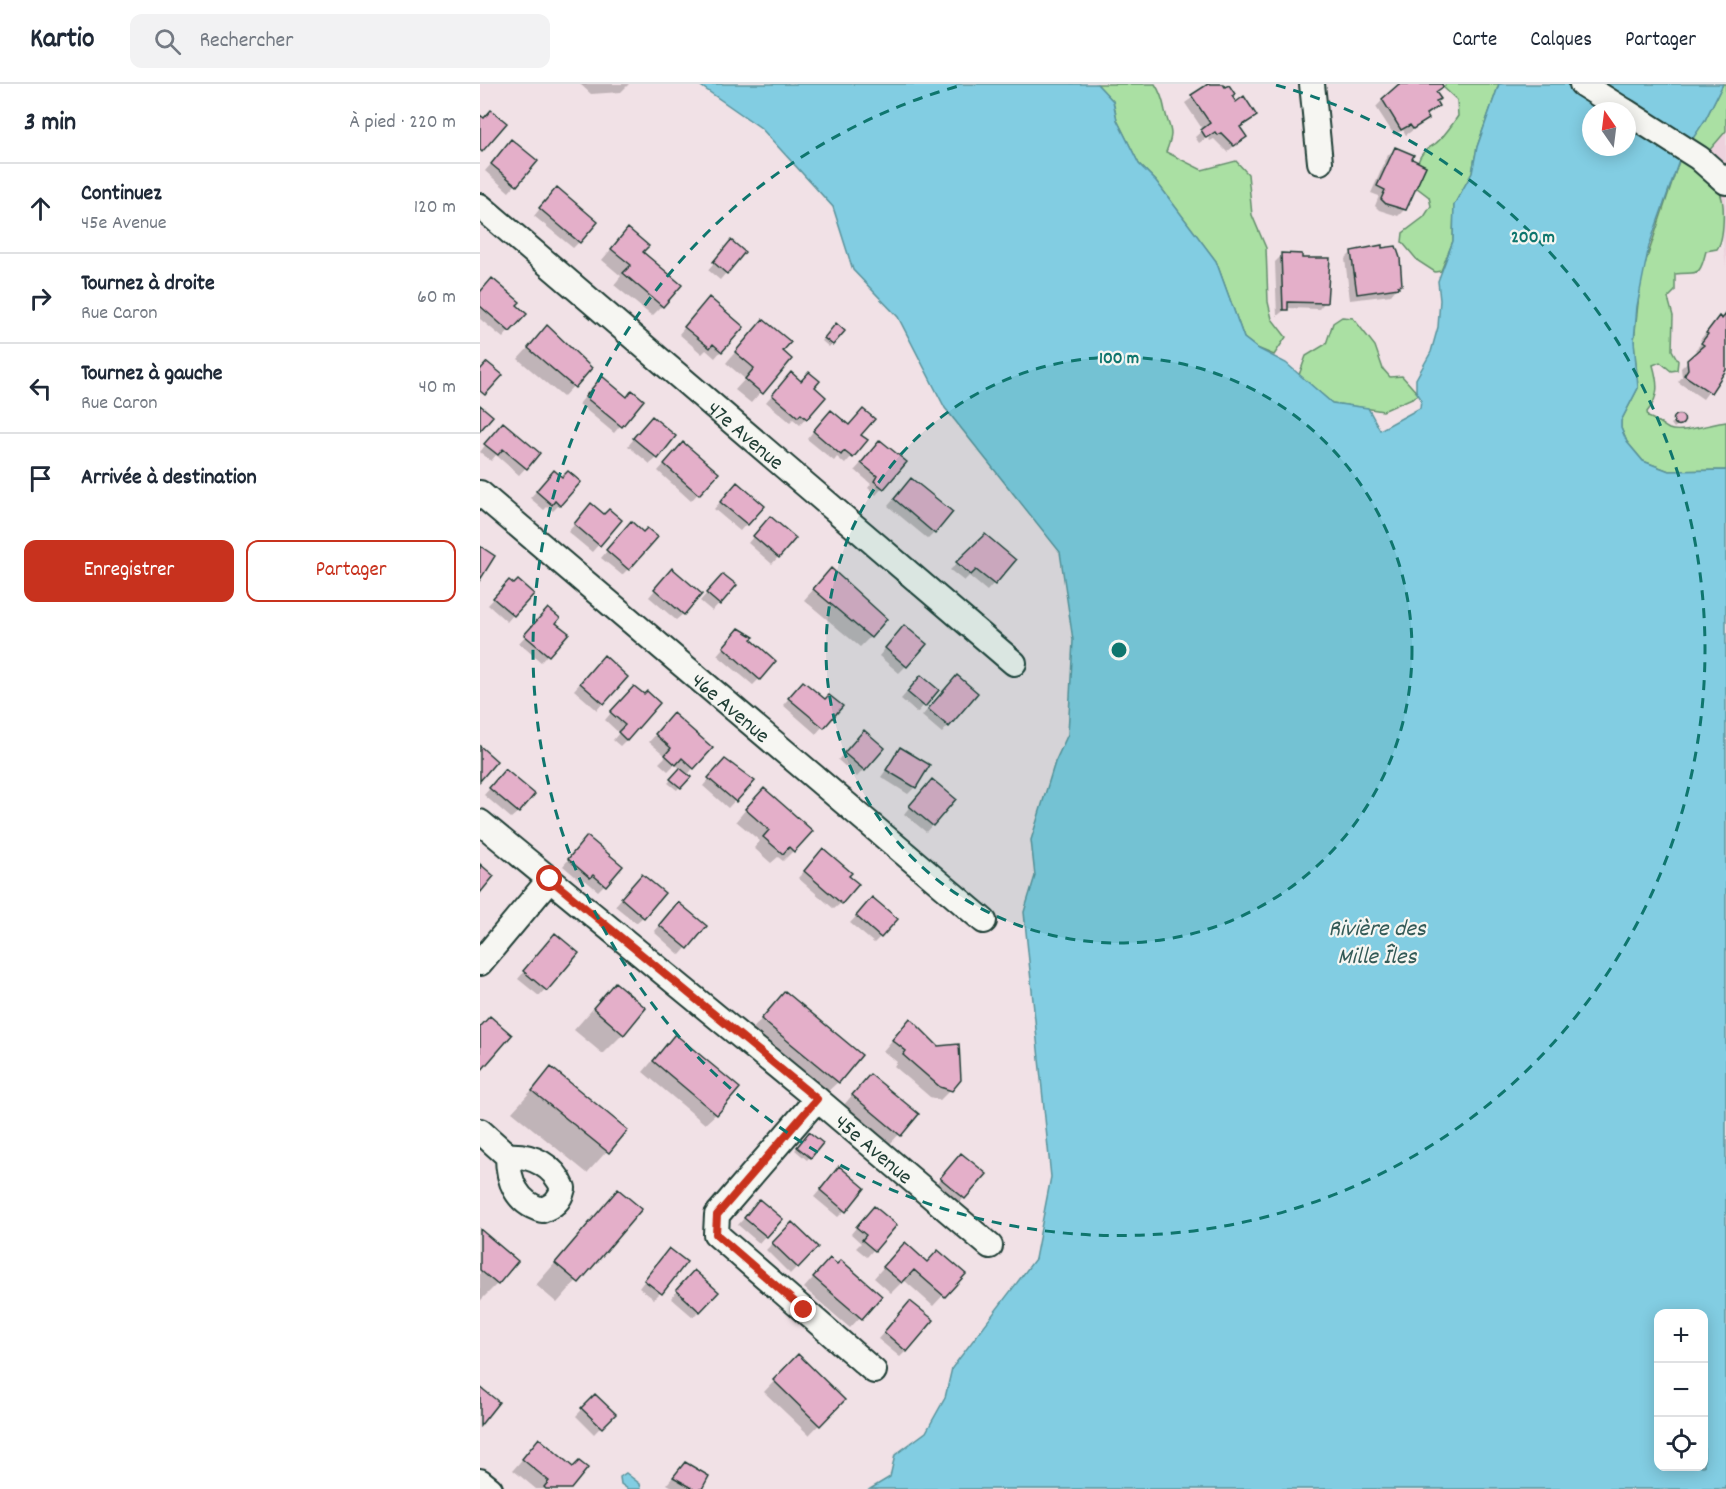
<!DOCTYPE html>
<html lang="fr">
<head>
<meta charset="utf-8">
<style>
  :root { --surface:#fff; --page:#f2f2f3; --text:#1f2937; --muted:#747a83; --line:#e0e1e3; --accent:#c8321e }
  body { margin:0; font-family:Dekko,sans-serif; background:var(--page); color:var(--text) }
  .controls { position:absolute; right:18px; bottom:18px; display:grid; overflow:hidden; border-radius:12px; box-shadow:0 3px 15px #0003 }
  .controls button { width:54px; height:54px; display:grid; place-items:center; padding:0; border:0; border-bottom:2px solid var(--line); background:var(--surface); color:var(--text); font:30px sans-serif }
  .compass { position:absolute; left:1102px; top:18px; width:54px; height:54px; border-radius:50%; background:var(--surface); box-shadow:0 3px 15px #0003; rotate:346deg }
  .stop { position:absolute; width:18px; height:18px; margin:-14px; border:4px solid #c8321e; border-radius:50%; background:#fff }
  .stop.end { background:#c8321e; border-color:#fff; box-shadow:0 2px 6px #0008 }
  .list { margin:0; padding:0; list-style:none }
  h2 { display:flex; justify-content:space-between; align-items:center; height:78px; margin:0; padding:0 24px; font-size:26px }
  h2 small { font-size:20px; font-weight:400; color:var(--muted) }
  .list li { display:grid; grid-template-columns:39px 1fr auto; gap:18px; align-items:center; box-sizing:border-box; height:90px; padding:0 24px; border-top:2px solid var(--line) }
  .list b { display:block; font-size:22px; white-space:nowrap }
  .list p { margin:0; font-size:20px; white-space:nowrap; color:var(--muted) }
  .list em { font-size:20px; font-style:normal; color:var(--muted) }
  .actions { display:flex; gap:12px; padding:18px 24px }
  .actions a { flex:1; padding:14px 0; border:2px solid var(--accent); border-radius:12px; text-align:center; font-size:21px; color:var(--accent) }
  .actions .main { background:var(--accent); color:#fff }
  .icon { flex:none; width:33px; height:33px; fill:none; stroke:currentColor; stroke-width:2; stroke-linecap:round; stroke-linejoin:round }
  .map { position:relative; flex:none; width:1246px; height:1405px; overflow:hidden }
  header { display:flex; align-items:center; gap:36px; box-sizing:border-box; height:84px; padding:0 30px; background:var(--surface); border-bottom:2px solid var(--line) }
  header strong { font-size:28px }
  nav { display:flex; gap:33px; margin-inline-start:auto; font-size:21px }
  .search { width:420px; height:54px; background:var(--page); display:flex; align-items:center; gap:15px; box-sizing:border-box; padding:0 21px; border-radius:12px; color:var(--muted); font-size:22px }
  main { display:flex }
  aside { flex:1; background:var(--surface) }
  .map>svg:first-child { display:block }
  .built { fill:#edd2dd }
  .green { fill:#aae0a3; stroke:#648e6c; stroke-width:1.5 }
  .water { fill:#82cde2; stroke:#5a939c; stroke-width:1.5; fill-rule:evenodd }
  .shadow { fill:#0003 }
  .building { fill:#e4afc9; stroke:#1f3d34; stroke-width:1.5 }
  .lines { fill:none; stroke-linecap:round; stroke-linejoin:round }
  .minor-casing { stroke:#1f3d34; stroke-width:28 }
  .minor { stroke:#f6f6f2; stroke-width:24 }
  .route { stroke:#c8321e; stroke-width:8 }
  .ring { fill:none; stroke:#0f766e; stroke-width:3; stroke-dasharray:10 8 }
  .labels { text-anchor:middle; stroke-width:4.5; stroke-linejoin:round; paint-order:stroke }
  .street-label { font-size:22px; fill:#1f3d34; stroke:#f6f6f2 }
  .water-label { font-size:24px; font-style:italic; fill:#335a57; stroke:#f6f6f2 }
  .centre { fill:#0f766e; stroke:#f6f6f2; stroke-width:3 }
  .ring-label { font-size:18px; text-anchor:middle; font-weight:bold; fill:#0f766e; stroke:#f6f6f2; stroke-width:4.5; stroke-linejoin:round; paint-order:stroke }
</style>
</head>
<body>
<header>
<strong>Kartio</strong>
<div class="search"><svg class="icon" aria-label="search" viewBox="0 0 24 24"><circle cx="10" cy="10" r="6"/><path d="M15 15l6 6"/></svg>Rechercher</div>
<nav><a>Carte</a><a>Calques</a><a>Partager</a></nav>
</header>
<main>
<aside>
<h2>3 min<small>À pied · 220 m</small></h2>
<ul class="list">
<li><svg class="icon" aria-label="ahead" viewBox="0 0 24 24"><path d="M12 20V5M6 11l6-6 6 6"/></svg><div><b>Continuez</b><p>45e Avenue</p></div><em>120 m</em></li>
<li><svg class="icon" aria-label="right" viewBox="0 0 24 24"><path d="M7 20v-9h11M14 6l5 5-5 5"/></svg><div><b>Tournez à droite</b><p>Rue Caron</p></div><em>60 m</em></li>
<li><svg class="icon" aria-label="left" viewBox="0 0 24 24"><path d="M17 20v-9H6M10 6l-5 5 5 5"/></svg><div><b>Tournez à gauche</b><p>Rue Caron</p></div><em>40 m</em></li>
<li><svg class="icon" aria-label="arrive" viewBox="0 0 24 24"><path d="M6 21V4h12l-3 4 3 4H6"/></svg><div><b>Arrivée à destination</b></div></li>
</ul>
<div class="actions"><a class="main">Enregistrer</a><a>Partager</a></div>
</aside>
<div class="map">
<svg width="1246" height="1405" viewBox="0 0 1246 1405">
  <rect width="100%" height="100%" fill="#f1e1e6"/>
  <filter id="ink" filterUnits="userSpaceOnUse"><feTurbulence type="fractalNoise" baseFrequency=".0167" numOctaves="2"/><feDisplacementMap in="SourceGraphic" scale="12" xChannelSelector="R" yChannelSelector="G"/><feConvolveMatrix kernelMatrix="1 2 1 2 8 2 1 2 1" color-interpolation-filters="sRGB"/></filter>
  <g filter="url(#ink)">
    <path class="built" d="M1243 0H1246V183L1242 150 1243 131 1208 58 1225 36Z"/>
    <path class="green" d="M617 0H675C681 9 683 16 685 27 690 48 695 45 686 68L722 86 756 77 768 90 772 131 786 164 788 218 792 235 806 253 794 271 777 264 764 254 736 177 676 97 659 80 637 36 633 17Z
      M966 0H1019L997 63 992 89 974 121 973 157 961 187 955 188 938 177 922 158 923 149 944 133 951 122 949 113 936 103 946 82 938 78C942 67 946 66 955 60 964 53 972 41 978 32L977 16 963 3Z
      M1243 0H1246V47L1227 69 1208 58 1225 36Z
      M1200 74C1212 78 1232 95 1239 107 1246 118 1244 156 1237 165L1226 167C1219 196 1217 187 1195 190V207L1188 214 1193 232 1192 266 1198 277 1197 286 1191 287 1180 278 1173 281C1178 299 1180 312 1167 328L1168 333C1177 336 1182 341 1189 345 1200 350 1231 340 1246 338V386L1189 387 1163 377 1147 358 1141 344V337L1158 304 1154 257 1161 192Z
      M862 233 873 234 895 262 903 285 910 293 922 292 939 311 903 327 852 319 819 291 826 272 846 260 853 239Z"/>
    <path class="water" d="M218 0H617L633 17 637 36 659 80 676 97 736 177 764 254 777 264 806 279 852 319 888 324 900 346 940 324 941 315 936 307V295L951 268 958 243 960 216 958 197 973 157 974 121 992 89 997 63 1019 0H1243L1225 36 1200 74 1169 162 1157 222 1154 257 1158 304 1141 337V344L1147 358 1163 377 1189 387 1246 386V1405H390L410 1393 415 1371 446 1348 465 1314 472 1284 555 1175 571 1093 544 828 555 792 551 756 575 678 588 650 593 556 580 468 465 324 418 233 373 186 353 123 281 44ZM1111 27H1147V63H1111ZM1178 1230H1224V1382H1178Z
      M146 1389 160 1400 161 1405H148L141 1400 140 1393Z"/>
    <path class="shadow" d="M100 0H149L141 8 111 10Z
      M731 0H741L755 20 775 32 759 44 765 53 747 68 734 55 730 57 728 53 719 59 715 53 723 46 705 19Z
      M923 0H960L962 3 955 9 959 15 955 18 957 22 946 32 948 35 926 51 923 46 914 51 896 23 911 7Z
      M25 64 56 77 29 108 5 87Z
      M915 65 925 125 918 132 899 126 895 122 899 112 891 109 908 71Z
      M70 112 99 158 93 164 54 132Z
      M138 157 161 169 182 222 172 232 134 201 141 192 122 176Z
      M245 165 246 189 240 196 228 186Z
      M901 166 920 200 911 211 870 216 865 175 872 168Z
      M802 171 820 175 845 218 839 225 807 224 797 232 795 178Z
      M0 209 29 247 23 254 0 235Z
      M223 222 241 267 235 274 226 266 222 270 199 250Z
      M1246 230V284L1223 315 1198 298 1202 293 1201 284 1218 268 1215 266 1222 258 1220 256 1232 241Z
      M353 244 363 247 349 263 342 257Z
      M273 247 310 275 271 319 255 306 265 295 246 279Z
      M57 254 110 284 83 313 38 275Z
      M304 297 333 304 326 334 320 341 313 335 310 338 286 318Z
      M115 301 146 314 162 316 134 349 99 320Z
      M1199 332 1203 337 1194 344 1191 340Z
      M344 334 385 357 365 380 357 373 354 377 327 355Z
      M165 341 177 374 170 380 148 362Z
      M16 347 58 370 39 391 16 371 11 377 0 368Z
      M394 365 425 378 396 411 388 404 391 400 375 386Z
      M197 366 237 389 211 417 178 387Z
      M68 394 79 421 73 427 67 423 64 426 50 414Z
      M425 402 454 449 448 455 408 422Z
      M250 407 282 422 260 447 234 425Z
      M105 428 140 436 112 468 88 448Z
      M283 441 298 473 292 480 268 459Z
      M145 446 148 485 142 491 121 474Z
      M505 452 534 476 507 507 489 492 484 497 470 486Z
      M186 493 203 530 196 536 169 513Z
      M341 497 390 553 380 563 324 516Z
      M237 498 255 502 232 527 220 517Z
      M23 505 33 531 27 538 8 521Z
      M62 533 87 549 61 578 39 559Z
      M418 549 426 582 419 589 399 572Z
      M252 553 279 595 273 601 237 571Z
      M117 580 123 619 117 626 94 606Z
      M435 599 457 606 437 629 421 615Z
      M470 599 468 642 462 649 442 632Z
      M317 605 360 622 336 650 303 621Z
      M147 610 146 656 140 662 133 656 139 649 125 636Z
      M187 638 213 684 197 706 188 699 201 685 195 680 188 687 179 679 186 672 169 658Z
      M377 654 402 664 377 693 358 676Z
      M421 665 435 703 428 710 401 693Z
      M238 684 272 698 248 724 223 702Z
      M19 694 38 728 31 734 4 711Z
      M445 703 452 741 446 748 424 730Z
      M273 717 313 767 303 777 298 773 291 779 274 764 280 757 256 737Z
      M101 761 125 800 118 807 105 796 103 799 83 782Z
      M337 773 367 792 361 819 354 825 318 794Z
      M155 798 163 833 156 839 135 822Z
      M386 822 400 853 394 859 370 839Z
      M192 827 225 842 200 871 174 848Z
      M69 858 97 869 59 912 38 895Z
      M135 900 143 950 123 970 94 946Z
      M295 919 358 998 347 1008 272 946Z
      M420 947 458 963 471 1005 460 1016 450 1013 414 982 417 978 403 967Z
      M185 962 236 1030 225 1040 163 988Z
      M71 985 146 1046 107 1089 32 1028Z
      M380 1002 437 1031 409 1061 363 1022Z
      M329 1050 341 1060 327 1076 315 1066Z
      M475 1077 484 1114 478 1120 455 1101Z
      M353 1091 364 1127 358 1133 334 1113Z
      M138 1107 159 1125 77 1219 56 1201Z
      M273 1124 300 1135 279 1159 258 1141Z
      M387 1130 415 1141 387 1173 376 1164 381 1159 371 1150Z
      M312 1140 336 1163 310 1190 286 1166Z
      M0 1147 17 1200 0 1217Z
      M415 1170 447 1179 483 1190 453 1222 424 1196 411 1209 394 1194Z
      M183 1172 180 1209 174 1215 159 1204Z
      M340 1186 400 1212 370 1244 324 1204Z
      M208 1194 219 1227 213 1233 191 1214Z
      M424 1225 426 1267 420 1273 398 1255Z
      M318 1272 363 1316 329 1351 284 1308Z
      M115 1312 133 1330 114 1350 96 1332Z
      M59 1356 89 1405H56L33 1386Z
      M198 1387 220 1405H196L187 1400Z"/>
    <path class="building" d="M728 0H743L745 3 749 1 755 10 752 12 756 18 764 12 777 32 760 43 767 53 754 62 741 49 737 51 735 48 726 54 721 46 730 39 711 11Z
      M919 0H962L963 3 956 8 961 15 956 17 959 22 946 30 949 35 933 45 930 41 921 46 902 15Z
      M11 26 27 39 2 68 0 66V31L4 34Z
      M31 55 58 77 37 102 11 80Z
      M915 63 934 71 932 75 946 82 926 126 906 120 901 115 905 106 897 102Z
      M77 103 118 138 100 159 59 124Z
      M148 144 169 162 163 168 202 201 183 223 143 189 151 181 131 165Z
      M251 156 265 168 247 190 233 178Z
      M902 161V164L916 162 920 174 922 201 918 202 919 204 877 210 871 167Z
      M801 169 822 170V174H850L847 219 808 218V226H803Z
      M12 194 40 218 37 221 47 230 30 248 0 222V208Z
      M229 213 264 243 242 268 233 260 230 264 204 243Z
      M1246 230V286L1231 309 1204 291 1208 285 1207 276 1224 261 1221 259 1228 250 1226 249 1239 232 1242 235Z
      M283 235 311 258 303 267 312 275 283 310 265 295 274 284 255 268Z
      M356 239 365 247 353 261 344 254Z
      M67 241 112 284 95 304 48 264Z
      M7 278 23 291 5 311 0 307V286Z
      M311 288 321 297 329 288 340 297 335 303 346 313 327 335 321 330 318 333 292 311Z
      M122 292 147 313 152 306 164 316 142 343 105 313Z
      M0 321 13 332 0 347Z
      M383 325 395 335 381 351 388 356 373 374 364 367 361 371 333 347 351 326 369 341Z
      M1193.5 336a5.5 5.5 0 1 1 11 0a5.5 5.5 0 1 1-11 0Z
      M172 332 196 352 178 375 153 354Z
      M23 338 60 369 47 385 23 365 18 371 4 360Z
      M400 356 427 378 404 405 394 397 397 392 381 379Z
      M203 358 239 389 219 411 184 380Z
      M74 386 82 393 88 387 101 398 80 422 75 417 72 421 56 407Z
      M431 394 473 428 455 450 414 415Z
      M257 398 285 422 268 441 240 418Z
      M111 419 124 430 129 425 142 436 120 462 94 440Z
      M290 432 316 454 299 474 273 452Z
      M151 437 163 448 167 444 178 453 149 486 126 466Z
      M505 450 536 476 515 501 496 486 491 491 476 478Z
      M0 462 15 472 0 496Z
      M192 484 222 510 204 531 174 505Z
      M351 484 407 535 391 554 333 505Z
      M243 490 257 501 240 521 226 509Z
      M29 496 34 500 38 496 54 510 34 532 13 514Z
      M68 524 80 534 76 539 89 549 69 572 44 551Z
      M424 541 447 560 427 583 405 564Z
      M259 544 274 553 271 555 296 577 280 596 243 563Z
      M124 571 148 593 124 620 100 599Z
      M441 591 459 606 445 623 427 608Z
      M477 591 498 609 469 643 448 625Z
      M323 597 345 615 349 611 363 622 344 644 308 614Z
      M154 602 164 610 167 607 180 619 147 657 138 648 145 641 130 628Z
      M193 629 233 664 214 685 202 674 196 681 185 671 191 664 175 650Z
      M384 646 405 664 385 687 364 669Z
      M0 662 17 677 0 697Z
      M420 663 450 681 436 704 406 686Z
      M245 675 275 697 256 718 228 694Z
      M200 684 211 693 201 704 190 695Z
      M25 685 55 710 39 729 9 704Z
      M452 695 476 715 453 742 429 722Z
      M284 704 333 747 314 768 309 763 303 770 283 753 289 746 265 725Z
      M107 752 143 782 126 802 113 791 110 794 88 775Z
      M343 764 372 789 369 792 379 800 362 820 324 787Z
      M0 780 14 792 0 809Z
      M162 790 185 809 164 834 141 814Z
      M392 813 418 835 401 854 376 832Z
      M198 818 227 842 208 865 179 841Z
      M75 849 99 869 67 907 43 887Z
      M135 898 166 924 144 951 113 924Z
      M305 907 382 971 359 999 281 935Z
      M10 932 32 951 0 988V943Z
      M430 934 458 962 479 960 481 996 472 1007 460 1003 423 971 426 967 412 956Z
      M195 950 260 1004 237 1031 173 977Z
      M71 983 148 1046 129 1069 52 1007Z
      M390 990 439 1030 421 1052 372 1011Z
      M329 1048 343 1059 331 1074 317 1063Z
      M481 1069 507 1090 485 1115 460 1094Z
      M359 1082 385 1104 366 1128 340 1106Z
      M138 1105 162 1125 99 1199 75 1179Z
      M279 1115 303 1135 287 1153 264 1134Z
      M394 1122 417 1141 395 1167 382 1156 386 1151 376 1143Z
      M312 1138 338 1163 318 1184 292 1159Z
      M0 1145 38 1177 18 1201 0 1186Z
      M425 1158 447 1178 458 1166 486 1190 465 1213 434 1186 422 1199 403 1183Z
      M189 1164 207 1178 182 1210 164 1196Z
      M350 1174 357 1180 361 1176 402 1212 382 1235 333 1193Z
      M214 1186 239 1208 220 1228 196 1206Z
      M430 1217 454 1236 427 1268 404 1248Z
      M318 1270 365 1316 340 1342 293 1296Z
      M0 1303 19 1318 0 1342Z
      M115 1310 136 1330 122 1344 101 1324Z
      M59 1354 93 1383 99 1377 108 1384 91 1405H66L64 1403 69 1397 42 1375Z
      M205 1378 229 1392 222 1405H214L193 1393Z"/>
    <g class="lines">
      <defs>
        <g id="minor">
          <path d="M832 0 840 78"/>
          <path d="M1102 0 1145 27"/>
          <path d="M1147 28 1219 74 1246 98"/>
          <path id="s1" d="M0 122 534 579"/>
          <path id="s2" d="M0 409 504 837"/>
          <path id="s3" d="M0 738 337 1015 510 1162"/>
          <path d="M0 879 70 795"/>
          <path d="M337 1015 237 1131 236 1150 394 1287"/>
          <path d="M0 1047 28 1072C52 1070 74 1082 83 1104 80 1117 73 1122 62 1126 36 1119 28 1096 28 1072"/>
          <path d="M0 1397 10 1405"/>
        </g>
      </defs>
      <use href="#minor" class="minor-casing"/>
      <use href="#minor" class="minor"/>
    </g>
  </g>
  <g class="lines" filter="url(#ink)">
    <path class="route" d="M70 795 337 1015 237 1131 236 1150 324 1226"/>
  </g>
  <circle cx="639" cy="566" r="293" fill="#0f766e" fill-opacity=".12"/>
  <g class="ring">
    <circle cx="639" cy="566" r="293"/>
    <path d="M796 1A586 586 0 1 1 482 1"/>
  </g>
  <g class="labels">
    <g class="street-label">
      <text dy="8" stroke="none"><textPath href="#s1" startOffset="351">47e Avenue</textPath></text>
      <text dy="8" stroke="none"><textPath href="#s2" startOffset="330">46e Avenue</textPath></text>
      <text dy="8" stroke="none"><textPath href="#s3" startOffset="512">45e Avenue</textPath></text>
    </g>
    <g class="water-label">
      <text x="897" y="851">Rivière des<tspan x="897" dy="28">Mille Îles</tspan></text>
    </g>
  </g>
  <circle cx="639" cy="566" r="9" class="centre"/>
  <g class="ring-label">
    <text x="1053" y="158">200 m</text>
    <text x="639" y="279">100 m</text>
  </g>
</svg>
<div class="controls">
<button>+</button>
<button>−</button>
<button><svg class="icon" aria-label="locate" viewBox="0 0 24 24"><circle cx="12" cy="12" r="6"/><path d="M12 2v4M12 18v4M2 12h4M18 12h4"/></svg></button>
</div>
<svg class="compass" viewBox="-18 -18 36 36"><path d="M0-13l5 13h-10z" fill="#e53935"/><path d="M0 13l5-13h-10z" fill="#747a83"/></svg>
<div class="stop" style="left:70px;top:795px"></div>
<div class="stop end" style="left:324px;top:1226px"></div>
</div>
</main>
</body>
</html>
